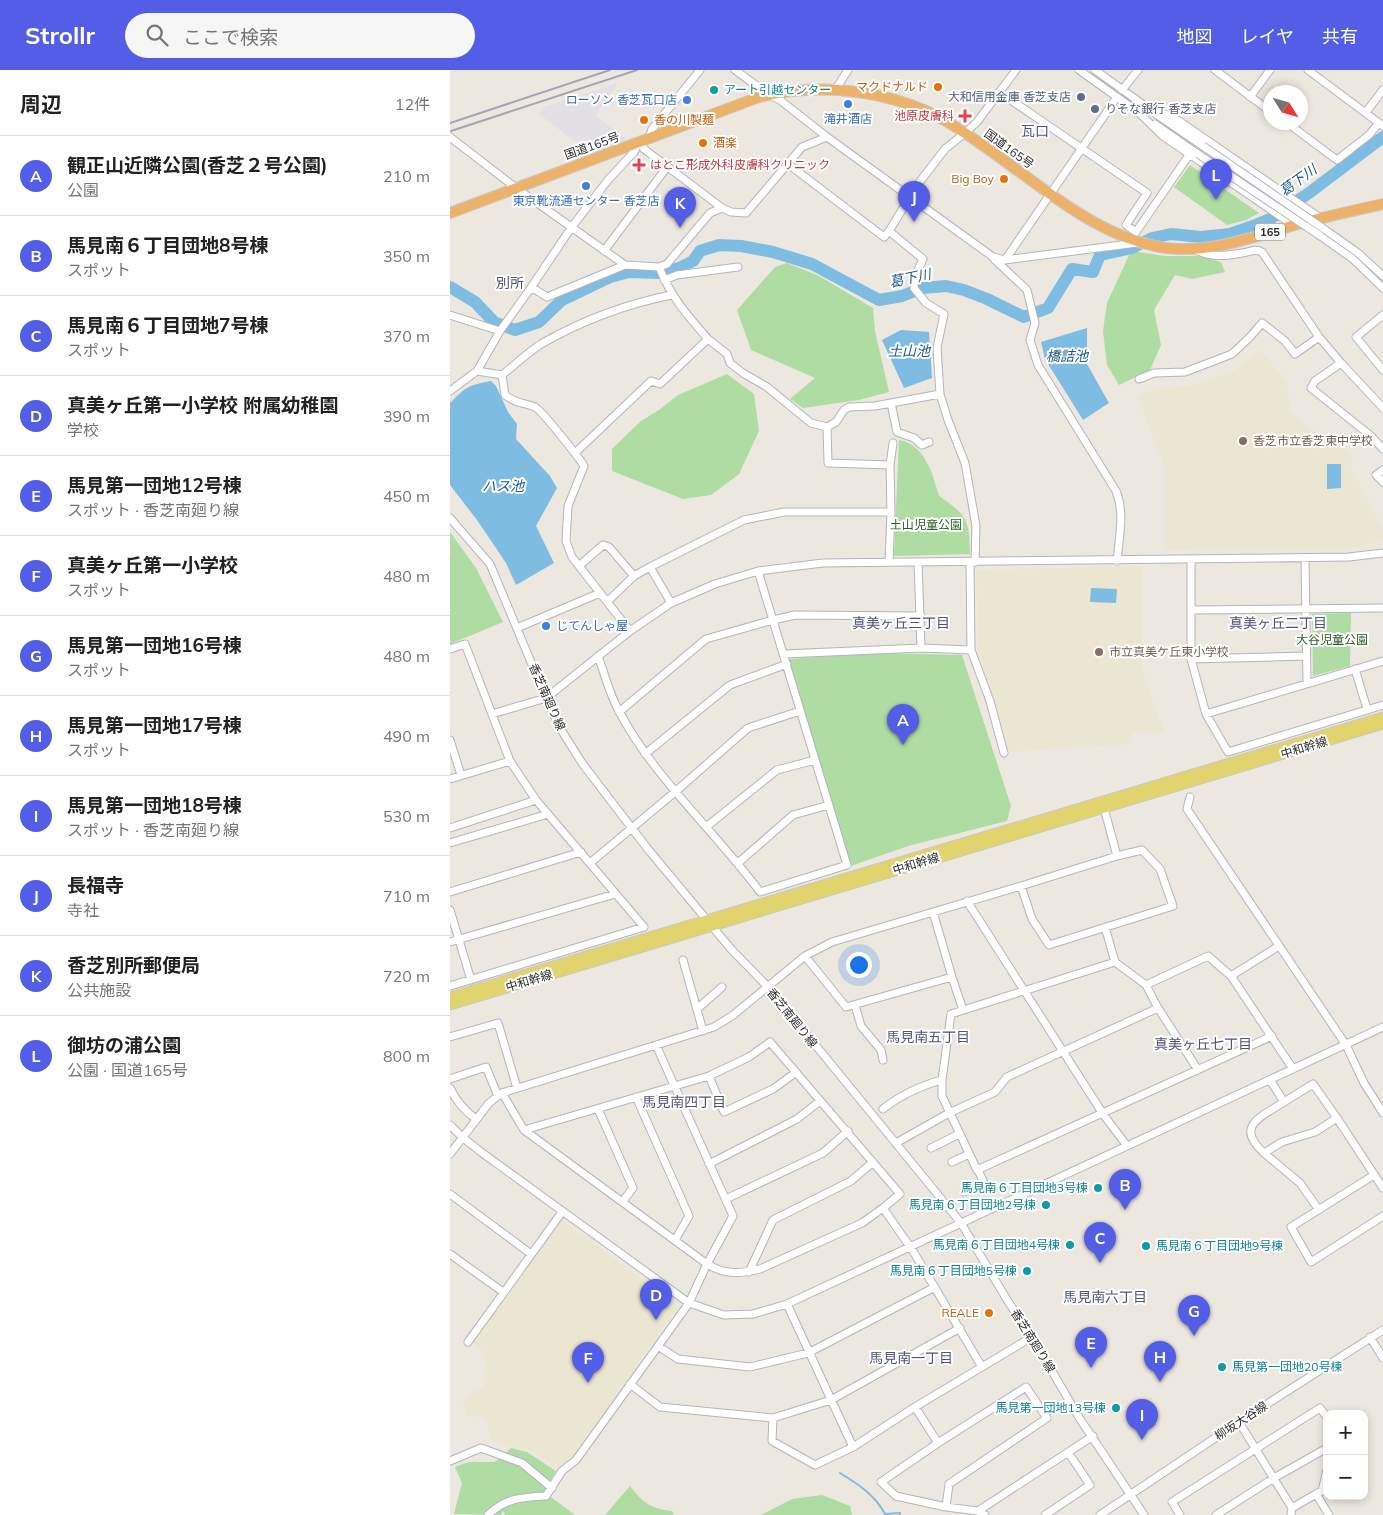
<!DOCTYPE html>
<html lang="ja">
<head>
<meta charset="utf-8">
<style>
  :root { --surface:#fff; --page:#f6f6f6; --text:#222; --muted:#767676; --line:#e0e0e0; --accent:#535de6 }
  body { margin:0; font-family:Mulish,"Noto Sans JP",sans-serif; background:var(--page); color:var(--text) }
  .controls { position:absolute; right:15px; bottom:15px; display:grid; overflow:hidden; border-radius:10px; box-shadow:0 2px 8px #0003 }
  .controls button { width:45px; height:45px; display:grid; place-items:center; padding:0; border:0; border-bottom:1px solid var(--line); background:var(--surface); color:var(--text); font:25px sans-serif }
  .compass { position:absolute; left:813px; top:15px; width:45px; height:45px; border-radius:50%; background:var(--surface); box-shadow:0 2px 8px #0003; rotate:127deg }
  .you { position:absolute; left:408px; top:894px; width:18px; height:18px; margin:-12px; border:4px solid #fff; border-radius:50%; background:#1a73e8; box-shadow:0 0 0 8px #1a73e833 }
  .badge { display:grid; place-items:center; width:32px; height:32px; border-radius:50%; background:var(--accent); color:#fff; font-size:16px; font-weight:700 }
  .pin { position:absolute; translate:-50% -41px; filter:drop-shadow(0 1px 2px #0008) }
  .pin::after { content:''; position:absolute; top:26px; width:18px; height:15px; background:inherit; clip-path:polygon(0 0,100% 0,50% 100%) }
  .list { margin:0; padding:0; list-style:none }
  h2 { display:flex; justify-content:space-between; align-items:center; height:65px; margin:0; padding:0 20px; font-size:21px }
  h2 small { font-size:16px; font-weight:400; color:var(--muted) }
  .list li { display:grid; grid-template-columns:32px 1fr auto; gap:15px; align-items:center; box-sizing:border-box; height:80px; padding:0 20px; border-top:1px solid var(--line) }
  .list b { display:block; font-size:19px; white-space:nowrap }
  .list p { margin:0; font-size:16px; white-space:nowrap; color:var(--muted) }
  .list em { font-size:16px; font-style:normal; color:var(--muted) }
  .icon { flex:none; width:28px; height:28px; fill:none; stroke:currentColor; stroke-width:2; stroke-linecap:round; stroke-linejoin:round }
  .map { position:relative; flex:none; width:933px; height:1445px; overflow:hidden }
  header { display:flex; align-items:center; gap:30px; box-sizing:border-box; height:70px; padding:0 25px; background:var(--accent); color:#fff }
  header strong { font-size:24px }
  nav { display:flex; gap:28px; margin-inline-start:auto; font-size:18px }
  .search { width:350px; height:45px; background:var(--page); display:flex; align-items:center; gap:12px; box-sizing:border-box; padding:0 18px; border-radius:28px; color:var(--muted); font-size:19px }
  main { display:flex }
  aside { flex:1; background:var(--surface) }
  .map>svg:first-child { display:block }
  .industrial { fill:#e2dfe5 }
  .education { fill:#ebe6d1 }
  .green { fill:#afdca3 }
  .water { fill:#7fbce1 }
  .lines { fill:none; stroke-linecap:round; stroke-linejoin:round }
  .stream { stroke:#7fbce1; stroke-width:2 }
  .river { stroke:#7fbce1; stroke-width:12 }
  .minor-casing { stroke:#b3b4be; stroke-width:9 }
  .major-casing { stroke:#c8c8c8; stroke-width:11 }
  .highway-casing { stroke:#c8c8c8; stroke-width:12 }
  .minor { stroke:#fff; stroke-width:7 }
  .major { stroke:#e1d46f; stroke-width:9 }
  .highway { stroke:#ecb26a; stroke-width:10 }
  .rail { stroke:#a3a3b4; stroke-width:2 }
  .minor-bridge-casing { stroke:#b3b4be; stroke-width:9; stroke-linecap:butt }
  .minor-bridge { stroke:#fff; stroke-width:7 }
  .food-dot { fill:#e8710a; stroke:#fff; stroke-width:2 }
  .culture-dot { fill:#0f9aa8; stroke:#fff; stroke-width:2 }
  .service-dot { fill:#5c6f8a; stroke:#fff; stroke-width:2 }
  .shop-dot { fill:#3f7fe0; stroke:#fff; stroke-width:2 }
  .health-dot { fill:#e0444e; stroke:#fff; stroke-width:2 }
  .education-dot { fill:#8d6e63; stroke:#fff; stroke-width:2 }
  .labels { text-anchor:middle; stroke-width:4; stroke-linejoin:round; paint-order:stroke }
  .shield { fill:#fff; stroke:#6b6b6b; stroke-width:1 }
  .shield-label { font-size:11px; font-weight:bold; fill:#2c2c2c }
  .food-label { font-size:12px; fill:#c56008; stroke:#fff; text-anchor:end }
  .culture-label { font-size:12px; fill:#0d838f; stroke:#fff; text-anchor:end }
  .service-label { font-size:12px; fill:#4e5e75; stroke:#fff; text-anchor:end }
  .shop-label { font-size:12px; fill:#366cbe; stroke:#fff }
  .health-label { font-size:12px; fill:#be3a42; stroke:#fff; text-anchor:end }
  .street-label { font-size:12px; fill:#2c2c2c; stroke:#fff }
  .education-label { font-size:12px; fill:#785e54; stroke:#fff; text-anchor:start }
  .park-label { font-size:12px; fill:#296123; stroke:#fff }
  .neighbourhood-label { font-size:14px; fill:#515378; stroke:#fff }
  .water-label { font-size:14px; font-style:italic; fill:#1d5a8e; stroke:#fff }
</style>
</head>
<body>
<header>
<strong>Strollr</strong>
<div class="search"><svg class="icon" aria-label="search" viewBox="0 0 24 24"><circle cx="10" cy="10" r="6"/><path d="M15 15l6 6"/></svg>ここで検索</div>
<nav><a>地図</a><a>レイヤ</a><a>共有</a></nav>
</header>
<main>
<aside>
<h2>周辺<small>12件</small></h2>
<ul class="list">
<li><span class="badge">A</span><div><b>観正山近隣公園(香芝２号公園)</b><p>公園</p></div><em>210 m</em></li>
<li><span class="badge">B</span><div><b>馬見南６丁目団地8号棟</b><p>スポット</p></div><em>350 m</em></li>
<li><span class="badge">C</span><div><b>馬見南６丁目団地7号棟</b><p>スポット</p></div><em>370 m</em></li>
<li><span class="badge">D</span><div><b>真美ヶ丘第一小学校 附属幼稚園</b><p>学校</p></div><em>390 m</em></li>
<li><span class="badge">E</span><div><b>馬見第一団地12号棟</b><p>スポット · 香芝南廻り線</p></div><em>450 m</em></li>
<li><span class="badge">F</span><div><b>真美ヶ丘第一小学校</b><p>スポット</p></div><em>480 m</em></li>
<li><span class="badge">G</span><div><b>馬見第一団地16号棟</b><p>スポット</p></div><em>480 m</em></li>
<li><span class="badge">H</span><div><b>馬見第一団地17号棟</b><p>スポット</p></div><em>490 m</em></li>
<li><span class="badge">I</span><div><b>馬見第一団地18号棟</b><p>スポット · 香芝南廻り線</p></div><em>530 m</em></li>
<li><span class="badge">J</span><div><b>長福寺</b><p>寺社</p></div><em>710 m</em></li>
<li><span class="badge">K</span><div><b>香芝別所郵便局</b><p>公共施設</p></div><em>720 m</em></li>
<li><span class="badge">L</span><div><b>御坊の浦公園</b><p>公園 · 国道165号</p></div><em>800 m</em></li>
</ul>
</aside>
<div class="map">
<svg width="933" height="1445" viewBox="0 0 933 1445">
  <rect width="100%" height="100%" fill="#ece8e0"/>
  <path class="industrial" d="M168 13 145 45 180 72 144 86 89 44 94 37Z"/>
  <path class="education" d="M810 280 837 312 840 341 860 359 904 384 900 396 931 456H933V470L905 478 714 480V395L687 326 711 317 739 316 783 301Z
    M693 496 691 597 714 662H682L681 674 560 682 528 579 526 500Z
    M112 1150 227 1235V1239L193 1285 170 1325 125 1385 108 1398 81 1380 51 1374 40 1369 36 1348 18 1346 12 1330 34 1316 35 1291 33 1281 22 1271Z"/>
  <path class="green" d="M740 95 809 143 796 150 777 155 724 117Z
    M681 181 715 186H749L771 192 775 202 742 209 725 205 704 240 711 275 700 300 669 315 657 295 653 261 657 233Z
    M337 193 369 206 423 238 425 261 439 322 409 330 353 338 340 329 365 308 301 280 287 240 325 197Z
    M277 304 304 324 309 361 289 404 261 425 233 429 162 401V379L191 351 209 340 228 325Z
    M449 370C475 374 483 405 489 426 518 446 519 449 520 484L444 486Z
    M0 462 26 498 53 552 0 574Z
    M901 543 900 596 863 606 862 544Z
    M428 583 512 585 561 736 557 751 458 776 401 796 337 589Z
    M61 1378 77 1382 106 1401 94 1422 125 1445H55L53 1441 51 1445 4 1444 12 1413 5 1397 19 1392H45Z
    M180 1416C192 1432 201 1439 222 1441L224 1445H155Z
    M372 1425 400 1436 402 1445H311L342 1429Z"/>
  <path class="water" d="M637 258V294L659 333 633 350 595 289 591 272Z
    M451 260 479 262 482 308 454 318 432 270Z
    M41 311 46 316 58 342 67 354 66 369 100 406 107 418 86 456 104 493 66 515 56 493 27 450 0 415V333C16 317 18 315 41 311Z
    M877 394H891V418L877 419Z
    M641 518 667 519 666 533 640 532Z"/>
  <g class="lines">
    <path class="stream" d="M390 1403C408 1414 425 1425 435 1444L450 1443V1445"/>
    <path class="river" d="M0 217 25 232 44 252 65 260 89 252 112 230 160 207 179 202 210 203 229 198 243 191 250 181 269 175 291 176 323 182 362 194 429 230 452 226 473 218 496 216 514 220 537 229 574 247 598 238 622 199 643 202 650 185 682 178 702 168 721 164 751 167 780 164 803 156 820 149 859 123 933 67"/>
    <defs>
      <path id="minor" d="M285 0 318 24 330 30 377 67 543 187 555 190 687 173
        M629 0 688 42
        M645 0 695 36
        M765 0 821 42
        M858 0 933 56
        M385 20 398 0
        M672 20 688 0
        M549 22 697 123 676 155 686 162 739 85
        M800 27 820 0
        M692 34 726 49 870 148
        M686 40 713 66 843 155
        M916 42 933 20
        M706 44 753 76
        M836 52 887 90 919 65 929 53
        M705 54 748 84
        M0 67 66 118 175 195
        M199 68 202 59 250 0
        M338 94 434 167 439 161
        M874 159 908 183 933 206
        M869 165 903 189 933 218
        M744 179C760 188 775 186 792 183 800 182 805 178 812 182L869 267 891 293 933 338
        M154 181 217 97
        M544 189 577 220 585 253 580 270 588 295 666 421C675 442 669 469 667 491
        M555 190 667 27
        M214 210 227 205 288 197
        M80 219 86 220 97 227 175 195 209 197 217 194 260 143 272 138
        M0 245 50 261
        M933 245 906 267 933 300
        M258 269 277 284 280 293 293 303 317 317 361 353 377 357
        M891 293 865 311 861 318 921 366 933 379
        M27 301 52 305
        M52 305 55 325C68 335 73 332 85 337 93 342 127 385 134 396L118 436 116 471 122 487 180 561
        M52 305C65 295 77 283 91 274 131 251 177 234 221 225
        M689 309 704 303 735 302 782 284 800 267 812 253 835 271 845 284 869 267
        M0 321 27 301 50 261 80 219 121 158 158 110 184 82 189 72 194 79 272 138 281 142 296 143 352 77 377 67
        M441 333 447 362 464 368 472 375 479 372
        M125 383 201 311 210 314 258 269C237 245 221 227 209 197
        M440 395 378 393 377 357 386 352 394 340 399 337 425 336 490 324
        M933 400 926 405 933 412
        M441 442 440 395 443 373
        M0 448 40 494 96 628 110 658 132 693 197 778 281 879 318 917 511 1153 559 1233 582 1267 630 1349 694 1445
        M855 488 857 613
        M741 490V589L756 644 778 682 933 635
        M468 492 471 578
        M520 492 521 580 540 631 554 683
        M525 492 526 456 515 393 498 350 490 324 487 278 494 244 476 233 464 218V209L473 189 439 161 457 132 458 127 495 79 515 63 527 52 566 0
        M129 496 153 475 159 477 184 506
        M158 531 184 506 200 497
        M221 533 200 497 294 450 334 442H441L439 492
        M742 540 933 538
        M67 558 150 523
        M0 579 15 574 60 691 0 709
        M334 584 471 578 521 580
        M148 586C155 605 160 626 170 643 206 710 265 761 310 822L397 795 308 501
        M741 589 856 586
        M905 599 917 639
        M169 642 256 569 323 550 345 545 471 546
        M42 644 96 628 180 561 221 533 265 514 308 501 373 493 899 487 933 483
        M756 644 933 591
        M0 670 11 705
        M195 684 280 615 337 594
        M60 691 86 730
        M740 727 737 739 896 975 914 1013 933 1043
        M654 738 667 786
        M256 757 327 700 365 690
        M0 758 86 730 194 857 0 916
        M0 773 98 744
        M140 793 225 722 298 658 350 641
        M288 793 343 745 379 735
        M0 822 131 782
        M517 831 653 1044 677 1076
        M0 840 21 910
        M655 857 665 892
        M0 872 165 824
        M355 886 396 937 502 907 483 842
        M233 890 253 961
        M781 906 829 876
        M502 907 513 940
        M696 915 758 886 781 906 843 999
        M405 935 411 956 431 980 433 990
        M247 939 272 917
        M0 967 48 953 67 1018
        M748 1000 708 938 696 915 665 892 501 944 492 1010V1026L527 1100 822 966
        M259 1006 274 1042 323 1019 345 1003
        M0 1009 36 997 48 1026
        M820 1010 834 1032 863 1014 887 1048 865 1062 832 1072 814 1083C784 1056 811 1047 834 1032
        M0 1018C6 1031 15 1041 26 1049
        M52 1023 74 1060 257 1194C275 1205 290 1204 310 1199L412 1153 433 1138 450 1124 320 972 299 987 259 1006 74 1060
        M186 1027 239 1146 225 1170
        M148 1039 183 1118 173 1131
        M433 1039C449 1026 472 1015 492 1010
        M887 1048 933 1118
        M0 1055 12 1067 31 1082 239 1233 274 1245 303 1244 337 1234 933 957
        M446 1073 499 1043 545 1022 557 1007 708 938
        M481 1078 509 1064
        M814 1083 850 1113 869 1140
        M0 1084 39 1033 52 1023 264 957 282 946 355 886 382 872 571 816 667 786 692 780 710 799 723 836 599 875 582 849 571 816
        M502 1092 519 1084
        M259 1094 347 1049 370 1031
        M924 1105 841 1157 861 1192 933 1146
        M514 1122 534 1113 528 1100
        M0 1124 81 1184
        M276 1129 373 1083 398 1061
        M433 1138 463 1181 532 1297
        M0 1184 53 1222
        M299 1202 323 1150 401 1111 423 1092
        M337 1234 403 1377
        M920 1267 933 1288
        M18 1272 112 1142
        M208 1276 228 1289 300 1297 358 1283 485 1217
        M180 1314 210 1337 323 1348 381 1330 510 1258
        M465 1337 488 1373
        M323 1348 322 1371 365 1395 403 1377 465 1337 582 1267
        M789 1352 842 1438 841 1445
        M0 1391 31 1378 72 1393 102 1418
        M877 1400 872 1421 866 1424 879 1445
        M496 1437 499 1414 597 1348 576 1317 488 1373 431 1412 446 1426 496 1437 528 1441 535 1445
        M842 1438 866 1424
        M528 1441 643 1366
        M38 1445C55 1428 73 1427 96 1426L112 1401 126 1390 239 1233 257 1194 283 1146 206 975
        M595 1445 640 1415 618 1382
        M650 1445 789 1352 933 1260
        M730 1445 722 1432 870 1338 877 1347
        M766 1445 824 1408 877 1378"/>
      <path id="major" d="M0 927 933 647
        M0 935 933 654"/>
      <path id="highway" d="M0 143 309 27C370 12 441 20 496 51 528 70 558 94 589 116 623 141 662 167 705 176 755 187 805 166 852 153 879 146 906 140 933 134"/>
    </defs>
    <use href="#minor" class="minor-casing"/>
    <use href="#major" class="major-casing"/>
    <use href="#highway" class="highway-casing"/>
    <use href="#minor" class="minor"/>
    <use href="#major" class="major"/>
    <use href="#highway" class="highway"/>
    <path class="rail" d="M0 53 160 0
      M1 61 187 0"/>
    <defs>
      <path id="minor-bridge" d="M753 76 874 159
        M748 84 869 165"/>
    </defs>
    <use href="#minor-bridge" class="minor-bridge-casing"/>
    <use href="#minor-bridge" class="minor-bridge"/>
  </g>
  <g class="food-dot">
    <circle cx="488" cy="17" r="5"/>
    <circle cx="194" cy="50" r="5"/>
    <circle cx="253" cy="73" r="5"/>
    <circle cx="554" cy="109" r="5"/>
    <circle cx="539" cy="1243" r="5"/>
  </g>
  <g class="culture-dot">
    <circle cx="264" cy="20" r="5"/>
    <circle cx="648" cy="1118" r="5"/>
    <circle cx="596" cy="1135" r="5"/>
    <circle cx="620" cy="1175" r="5"/>
    <circle cx="696" cy="1176" r="5"/>
    <circle cx="577" cy="1201" r="5"/>
    <circle cx="772" cy="1297" r="5"/>
    <circle cx="666" cy="1338" r="5"/>
  </g>
  <g class="service-dot">
    <circle cx="631" cy="27" r="5"/>
    <circle cx="645" cy="39" r="5"/>
  </g>
  <g class="shop-dot">
    <circle cx="237" cy="30" r="5"/>
    <circle cx="398" cy="34" r="5"/>
    <circle cx="136" cy="116" r="5"/>
    <circle cx="96" cy="556" r="5"/>
  </g>
  <g class="health-dot">
    <path d="M512.5 38.5h5v5h5v5h-5v5h-5v-5h-5v-5h5z"/>
    <path d="M186.5 87.5h5v5h5v5h-5v5h-5v-5h-5v-5h5z"/>
  </g>
  <g class="education-dot">
    <circle cx="793" cy="371" r="5"/>
    <circle cx="649" cy="582" r="5"/>
  </g>
  <g class="labels">
    <rect class="shield" x="805" y="153.5" width="30" height="17" rx="4"/>
    <g class="shield-label">
      <text x="820" y="166">165</text>
    </g>
    <g class="food-label">
      <text x="478" y="21">マクドナルド</text>
      <text x="204" y="54" text-anchor="start">香の川製麺</text>
      <text x="263" y="77" text-anchor="start">酒楽</text>
      <text x="544" y="113">Big Boy</text>
      <text x="529" y="1247">REALE</text>
    </g>
    <g class="culture-label">
      <text x="274" y="24" text-anchor="start">アート引越センター</text>
      <text x="638" y="1122">馬見南６丁目団地3号棟</text>
      <text x="586" y="1139">馬見南６丁目団地2号棟</text>
      <text x="610" y="1179">馬見南６丁目団地4号棟</text>
      <text x="706" y="1180" text-anchor="start">馬見南６丁目団地9号棟</text>
      <text x="567" y="1205">馬見南６丁目団地5号棟</text>
      <text x="782" y="1301" text-anchor="start">馬見第一団地20号棟</text>
      <text x="656" y="1342">馬見第一団地13号棟</text>
    </g>
    <g class="service-label">
      <text x="621" y="31">大和信用金庫 香芝支店</text>
      <text x="655" y="43" text-anchor="start">りそな銀行 香芝支店</text>
    </g>
    <g class="shop-label">
      <text x="227" y="34" text-anchor="end">ローソン 香芝瓦口店</text>
      <text x="398" y="53">滝井酒店</text>
      <text x="136" y="135">東京靴流通センター 香芝店</text>
      <text x="106" y="560" text-anchor="start">じてんしゃ屋</text>
    </g>
    <g class="health-label">
      <text x="504" y="50">池原皮膚科</text>
      <text x="200" y="99" text-anchor="start">はとこ形成外科皮膚科クリニック</text>
    </g>
    <g class="street-label">
      <text transform="translate(142 76) rotate(-20)" y="4">国道165号</text>
      <text transform="translate(559 79) rotate(36)" y="4">国道165号</text>
      <text transform="translate(97 627) rotate(66)" y="4">香芝南廻り線</text>
      <text transform="translate(854 678) rotate(-17)" y="4">中和幹線</text>
      <text transform="translate(466 794) rotate(-17)" y="4">中和幹線</text>
      <text transform="translate(79 911) rotate(-17)" y="4">中和幹線</text>
      <text transform="translate(342 948) rotate(51)" y="4">香芝南廻り線</text>
      <text transform="translate(583 1271) rotate(58)" y="4">香芝南廻り線</text>
      <text transform="translate(791 1351) rotate(-33)" y="4">柳坂大谷線</text>
    </g>
    <g class="education-label">
      <text x="803" y="375">香芝市立香芝東中学校</text>
      <text x="659" y="586">市立真美ケ丘東小学校</text>
    </g>
    <g class="park-label">
      <text x="476" y="459">土山児童公園</text>
      <text x="882" y="574">大谷児童公園</text>
    </g>
    <g class="neighbourhood-label">
      <text x="585" y="66">瓦口</text>
      <text x="60" y="218">別所</text>
      <text x="451" y="558">真美ヶ丘三丁目</text>
      <text x="828" y="558">真美ヶ丘二丁目</text>
      <text x="478" y="972">馬見南五丁目</text>
      <text x="753" y="979">真美ヶ丘七丁目</text>
      <text x="234" y="1037">馬見南四丁目</text>
      <text x="655" y="1232">馬見南六丁目</text>
      <text x="461" y="1293">馬見南一丁目</text>
    </g>
    <g class="water-label">
      <text transform="translate(848 110) rotate(-36)" y="5">葛下川</text>
      <text transform="translate(460 208) rotate(-12)" y="5">葛下川</text>
      <text x="459" y="286">土山池</text>
      <text x="617" y="291">橋詰池</text>
      <text x="53" y="421">ハス池</text>
    </g>
  </g>
</svg>
<div class="controls">
<button>+</button>
<button>−</button>
</div>
<svg class="compass" viewBox="-18 -18 36 36"><path d="M0-13l5 13h-10z" fill="#e53935"/><path d="M0 13l5-13h-10z" fill="#767676"/></svg>
<div class="you"></div>
<div class="pin badge" style="left:453px;top:675px">A</div>
<div class="pin badge" style="left:675px;top:1140px">B</div>
<div class="pin badge" style="left:650px;top:1193px">C</div>
<div class="pin badge" style="left:206px;top:1250px">D</div>
<div class="pin badge" style="left:641px;top:1298px">E</div>
<div class="pin badge" style="left:138px;top:1313px">F</div>
<div class="pin badge" style="left:744px;top:1266px">G</div>
<div class="pin badge" style="left:710px;top:1312px">H</div>
<div class="pin badge" style="left:692px;top:1370px">I</div>
<div class="pin badge" style="left:464px;top:152px">J</div>
<div class="pin badge" style="left:230px;top:158px">K</div>
<div class="pin badge" style="left:766px;top:130px">L</div>
</div>
</main>
</body>
</html>
